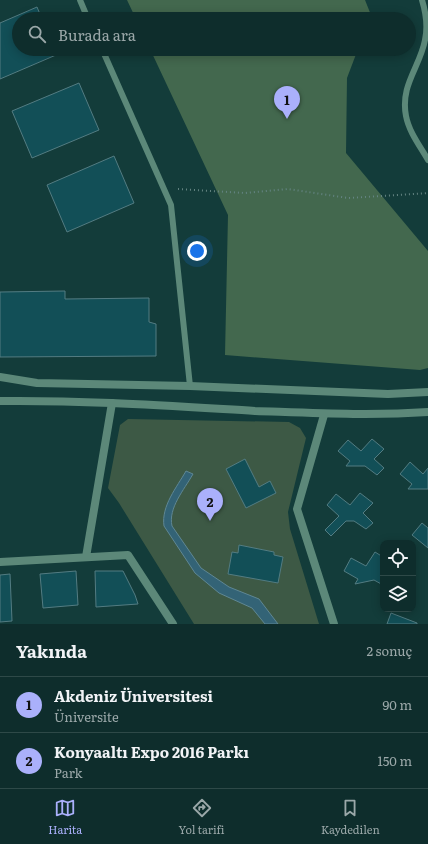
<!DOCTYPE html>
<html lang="tr">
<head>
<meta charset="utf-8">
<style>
  :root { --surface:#0e2d2c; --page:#173534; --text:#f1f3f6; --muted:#9ba8a9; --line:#2e4948; --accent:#aab0fb }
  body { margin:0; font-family:Literata,serif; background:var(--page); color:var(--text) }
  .controls { position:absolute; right:12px; bottom:12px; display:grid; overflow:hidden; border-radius:8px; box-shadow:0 2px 10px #0003 }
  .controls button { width:36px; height:36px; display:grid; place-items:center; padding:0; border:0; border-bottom:1px solid var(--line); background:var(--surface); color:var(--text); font:20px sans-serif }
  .you { position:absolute; left:197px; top:251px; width:14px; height:14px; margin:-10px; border:3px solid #fff; border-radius:50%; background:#1a73e8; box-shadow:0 0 0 6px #1a73e833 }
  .badge { display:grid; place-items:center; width:26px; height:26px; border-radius:50%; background:var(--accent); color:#111; font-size:13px; font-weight:700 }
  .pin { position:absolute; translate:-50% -33px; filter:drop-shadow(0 1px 2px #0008) }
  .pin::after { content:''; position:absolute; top:21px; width:14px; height:12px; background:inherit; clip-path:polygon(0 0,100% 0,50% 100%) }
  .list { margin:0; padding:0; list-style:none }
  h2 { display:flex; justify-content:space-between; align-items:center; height:52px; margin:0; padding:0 16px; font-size:17px }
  h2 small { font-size:13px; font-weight:400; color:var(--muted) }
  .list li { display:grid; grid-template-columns:26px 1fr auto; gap:12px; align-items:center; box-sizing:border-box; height:56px; padding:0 16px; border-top:1px solid var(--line) }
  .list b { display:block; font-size:15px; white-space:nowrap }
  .list p { margin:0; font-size:13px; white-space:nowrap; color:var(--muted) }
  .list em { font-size:13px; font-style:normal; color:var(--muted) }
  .icon { flex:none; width:22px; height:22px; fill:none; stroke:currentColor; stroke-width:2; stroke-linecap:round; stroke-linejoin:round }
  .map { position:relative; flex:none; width:428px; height:624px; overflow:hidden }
  .search { position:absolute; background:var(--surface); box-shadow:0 2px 10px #0003; left:12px; right:12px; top:12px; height:44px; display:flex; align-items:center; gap:10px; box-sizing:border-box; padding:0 14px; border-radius:22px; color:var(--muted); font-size:15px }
  .sheet { height:164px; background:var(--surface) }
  nav { display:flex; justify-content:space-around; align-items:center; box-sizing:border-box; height:56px; border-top:1px solid var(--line); background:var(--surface); font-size:11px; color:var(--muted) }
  nav a { display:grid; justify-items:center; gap:2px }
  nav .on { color:var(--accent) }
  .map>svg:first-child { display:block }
  .green { fill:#3d5945 }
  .forest { fill:#43684e }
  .water { fill:#336376; stroke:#5f8793 }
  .building { fill:#124f57; stroke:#537c82 }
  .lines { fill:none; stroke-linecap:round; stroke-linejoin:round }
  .path { stroke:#648482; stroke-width:2; stroke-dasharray:1 3; stroke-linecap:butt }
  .service { stroke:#5c8879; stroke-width:6 }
  .minor { stroke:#5c8879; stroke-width:8 }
  .tertiary { stroke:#5c8879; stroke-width:8 }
</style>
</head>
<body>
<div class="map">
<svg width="428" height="624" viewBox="0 0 428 624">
  <rect width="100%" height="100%" fill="#133c3a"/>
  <path class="green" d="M128 419 289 422 300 428 306 438 288 512 290 529 319 624H194L119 503 108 488 120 425Z"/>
  <path class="forest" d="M127 0H365L371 15 370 19H136Z
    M150 49H358L347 78 346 153 428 251V368L420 370 225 355 228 215Z"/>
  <path class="water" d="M186 471 193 474C184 490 168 508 172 526L201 568 229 587 259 599 278 624H265L252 608 219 593 195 573 164 526C161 506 177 487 186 471Z"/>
  <path class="building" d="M37 7 42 19H19V49H70L0 79V23Z
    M79 83 99 130 32 158 12 111Z
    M114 156 134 203 67 232 47 185Z
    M65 291V299L149 298V322L156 324V356L0 357V292Z
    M372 439 384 449 374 459 384 468 377 475 365 466H346L350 461 338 451 348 440 361 451Z
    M245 459 259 487 270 481 276 493 246 508 226 469Z
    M410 462 423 474 428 468V489H408L412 484 400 474Z
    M360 493 373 503 363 513 373 523 366 529 354 521H346L331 536 325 530 339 516 327 505 336 494 350 505Z
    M422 523 428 528V548L412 535Z
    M239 545 274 552V555L283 557 278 583 228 574 232 552 238 553Z
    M375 552 383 557V585L374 580 355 584 358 579 344 571 351 558 366 566Z
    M76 571 78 605 43 608 40 574Z
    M95 571H123L135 595 138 604 96 607Z
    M10 574 12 621 0 622V575Z
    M391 613 417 623V624H387Z"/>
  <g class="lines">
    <path class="path" d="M178 189 245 193 288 189 348 198 428 193"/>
    <path class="service" d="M80 0 88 19
      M422 0C426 13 428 26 425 40 420 67 400 85 406 116 409 132 420 146 428 160
      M102 49 171 205 190 386"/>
    <path class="minor" d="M324 415 297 509 334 624
      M86 557 112 403
      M0 562 128 555 173 624"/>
    <path class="tertiary" d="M0 377 37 383 190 386 388 394 428 392
      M0 401C85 400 170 406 255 411 314 413 369 416 428 412"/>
  </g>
</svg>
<div class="controls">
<button><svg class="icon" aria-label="locate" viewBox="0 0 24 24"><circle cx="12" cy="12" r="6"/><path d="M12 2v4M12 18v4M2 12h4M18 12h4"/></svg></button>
<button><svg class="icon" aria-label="layers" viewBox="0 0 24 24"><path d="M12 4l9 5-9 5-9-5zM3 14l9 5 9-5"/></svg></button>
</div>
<div class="you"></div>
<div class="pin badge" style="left:287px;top:119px">1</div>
<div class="pin badge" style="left:210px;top:521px">2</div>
<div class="search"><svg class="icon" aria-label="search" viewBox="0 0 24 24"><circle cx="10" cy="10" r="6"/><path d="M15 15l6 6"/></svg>Burada ara</div>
</div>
<section class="sheet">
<h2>Yakında<small>2 sonuç</small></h2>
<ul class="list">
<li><span class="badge">1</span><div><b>Akdeniz Üniversitesi</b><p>Üniversite</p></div><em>90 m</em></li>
<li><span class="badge">2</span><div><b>Konyaaltı Expo 2016 Parkı</b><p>Park</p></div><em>150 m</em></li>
</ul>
</section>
<nav>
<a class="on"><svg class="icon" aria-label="map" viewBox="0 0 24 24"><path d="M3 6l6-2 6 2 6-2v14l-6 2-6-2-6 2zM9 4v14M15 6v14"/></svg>Harita</a>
<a><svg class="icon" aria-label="directions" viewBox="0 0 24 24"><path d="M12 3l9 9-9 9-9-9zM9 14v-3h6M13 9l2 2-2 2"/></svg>Yol tarifi</a>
<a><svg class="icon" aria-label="saved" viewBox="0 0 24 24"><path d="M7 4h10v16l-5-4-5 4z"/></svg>Kaydedilen</a>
</nav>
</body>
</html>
